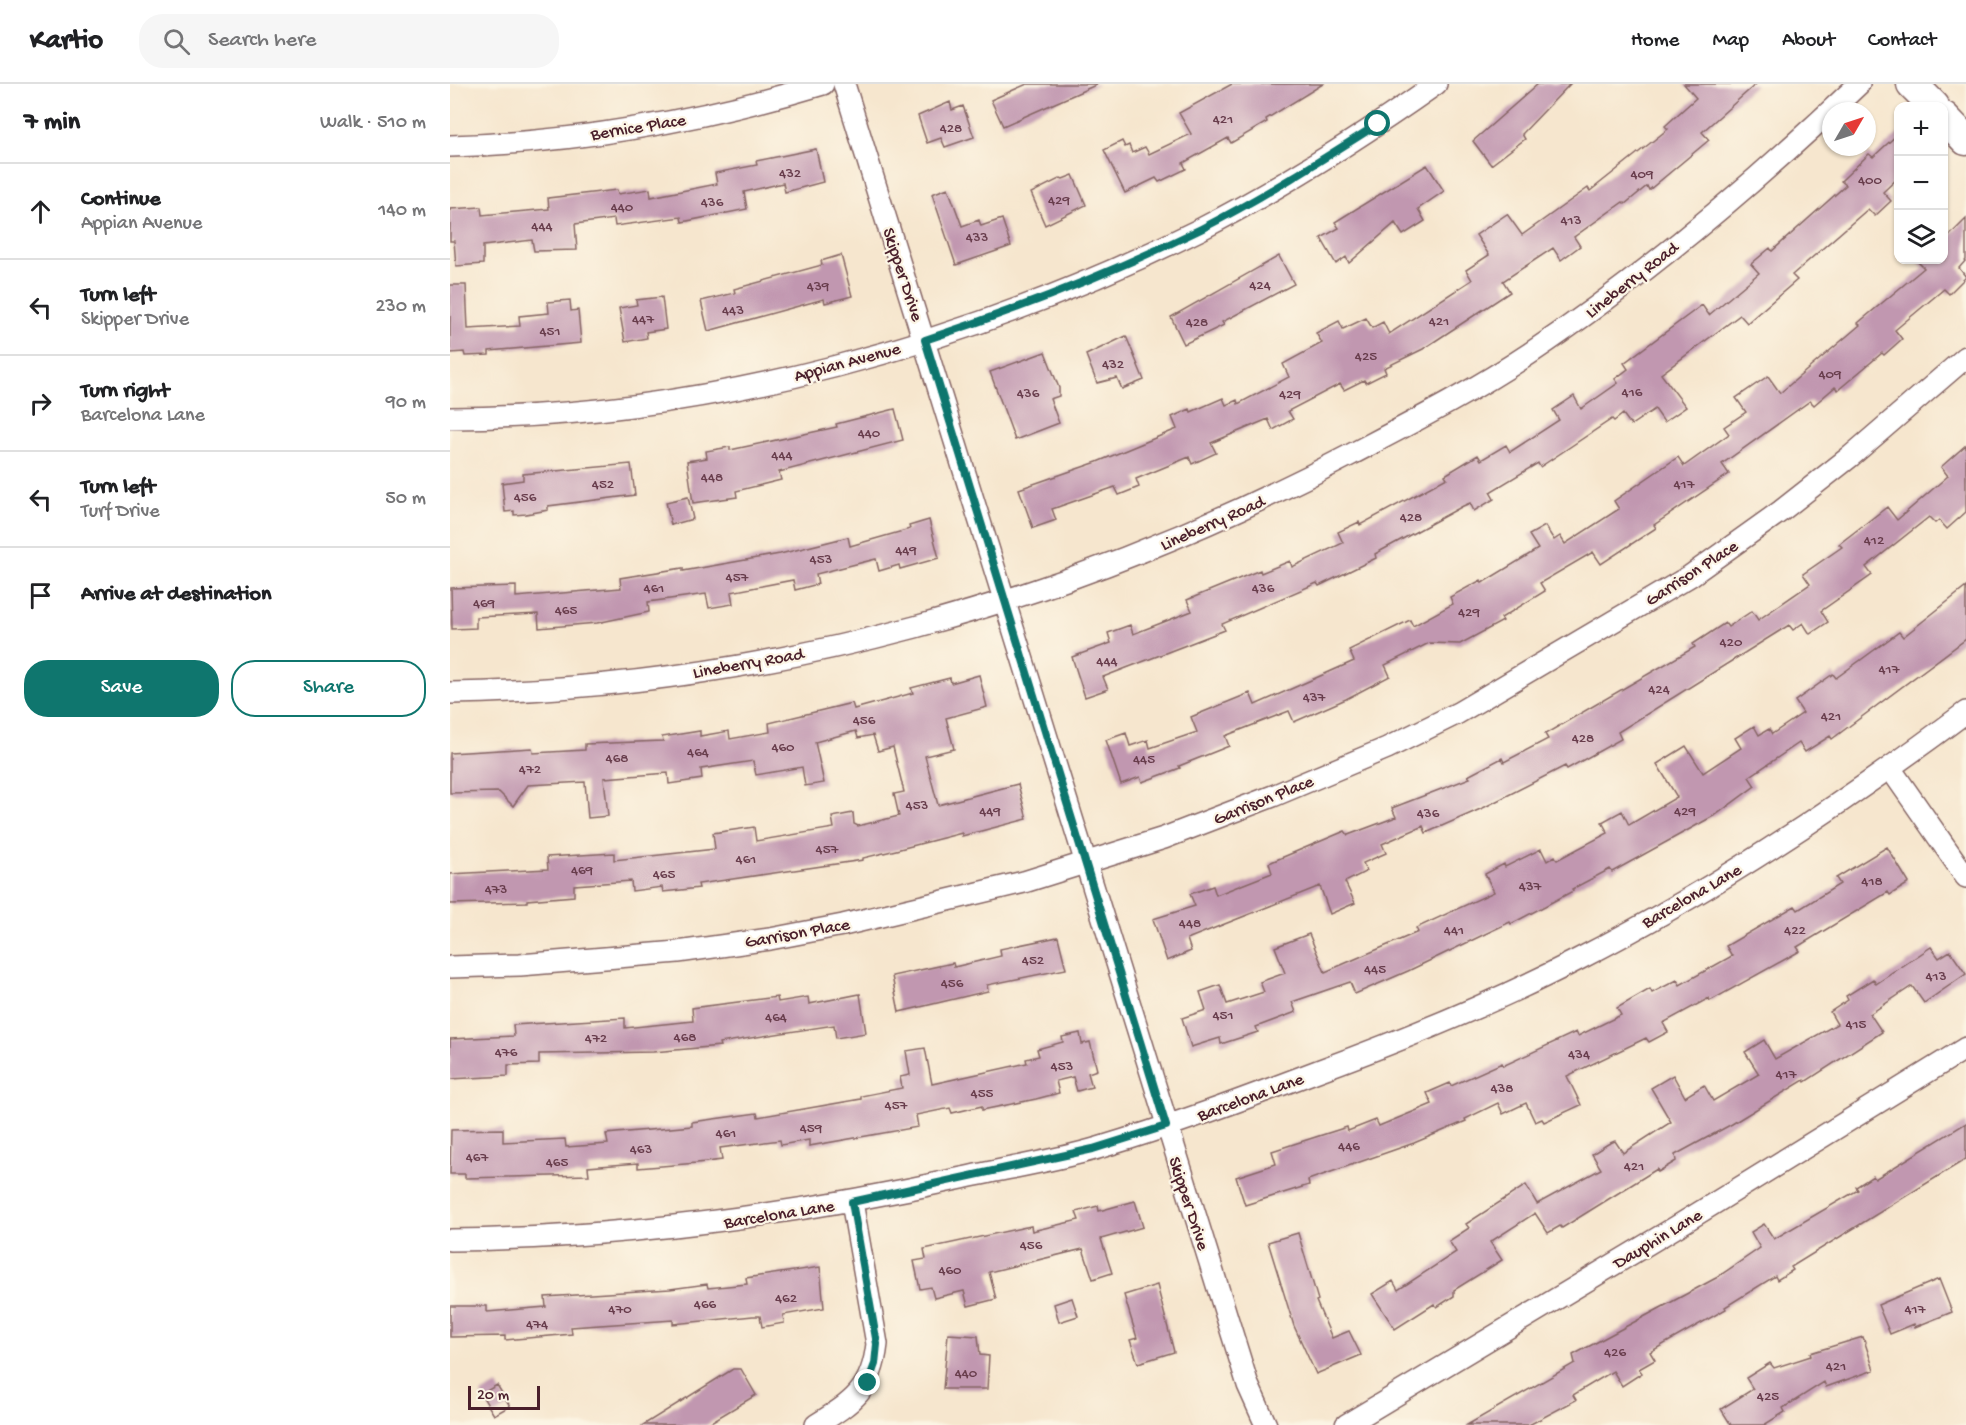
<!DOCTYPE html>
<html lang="en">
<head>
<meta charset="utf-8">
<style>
  :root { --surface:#fff; --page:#f6f6f6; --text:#202124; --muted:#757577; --line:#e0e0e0; --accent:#0f766e }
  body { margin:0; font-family:"Gochi Hand",sans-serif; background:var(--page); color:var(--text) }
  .controls { position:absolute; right:18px; top:18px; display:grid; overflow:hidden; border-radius:12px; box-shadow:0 2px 4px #0004 }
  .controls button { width:54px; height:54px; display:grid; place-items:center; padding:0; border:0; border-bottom:2px solid var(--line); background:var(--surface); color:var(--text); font:30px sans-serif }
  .compass { position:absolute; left:1372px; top:18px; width:54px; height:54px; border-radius:50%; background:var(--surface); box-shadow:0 2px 4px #0004; rotate:51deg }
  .scale { position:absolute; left:18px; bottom:15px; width:72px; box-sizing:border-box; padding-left:6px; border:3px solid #4a1f2b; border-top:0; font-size:16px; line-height:21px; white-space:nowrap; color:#4a1f2b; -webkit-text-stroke:4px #fcf5e5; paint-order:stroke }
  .stop { position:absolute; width:18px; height:18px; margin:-14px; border:4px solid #0f766e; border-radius:50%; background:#fff }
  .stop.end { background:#0f766e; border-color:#fff; box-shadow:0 2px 6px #0008 }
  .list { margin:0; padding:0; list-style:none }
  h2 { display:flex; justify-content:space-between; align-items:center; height:78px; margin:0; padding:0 24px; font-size:26px }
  h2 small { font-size:20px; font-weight:400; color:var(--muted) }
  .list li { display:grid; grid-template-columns:39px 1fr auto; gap:18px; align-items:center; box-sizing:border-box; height:96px; padding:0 24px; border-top:2px solid var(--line) }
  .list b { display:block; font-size:22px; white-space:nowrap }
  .list p { margin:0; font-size:20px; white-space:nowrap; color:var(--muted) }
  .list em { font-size:20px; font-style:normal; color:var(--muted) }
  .actions { display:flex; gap:12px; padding:18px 24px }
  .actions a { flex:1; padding:14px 0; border:2px solid var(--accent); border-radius:24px; text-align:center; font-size:21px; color:var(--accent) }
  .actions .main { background:var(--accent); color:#fff }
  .icon { flex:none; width:33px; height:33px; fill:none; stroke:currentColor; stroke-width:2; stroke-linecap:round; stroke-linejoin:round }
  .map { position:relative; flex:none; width:1516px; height:1341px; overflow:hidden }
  header { display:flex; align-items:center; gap:36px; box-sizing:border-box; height:84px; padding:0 30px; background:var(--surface); border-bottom:2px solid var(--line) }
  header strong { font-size:28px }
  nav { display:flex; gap:33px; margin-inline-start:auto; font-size:21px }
  .search { width:420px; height:54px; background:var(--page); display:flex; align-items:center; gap:15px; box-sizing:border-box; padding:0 21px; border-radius:24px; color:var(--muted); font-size:22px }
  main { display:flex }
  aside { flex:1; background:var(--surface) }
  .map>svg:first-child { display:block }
  .building { fill:#c197b0 }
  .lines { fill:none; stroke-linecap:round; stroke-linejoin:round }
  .street-casing { stroke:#866564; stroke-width:24 }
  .secondary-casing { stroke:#866564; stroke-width:33 }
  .street { stroke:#fff; stroke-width:21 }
  .secondary { stroke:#fff; stroke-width:30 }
  .route { stroke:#0f766e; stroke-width:8 }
  .labels { text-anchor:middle; stroke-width:4.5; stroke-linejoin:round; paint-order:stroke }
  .number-label { font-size:15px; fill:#683d4c }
  .street-label { font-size:18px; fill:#4a1f2b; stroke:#fcf5e5 }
</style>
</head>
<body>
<header>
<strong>Kartio</strong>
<div class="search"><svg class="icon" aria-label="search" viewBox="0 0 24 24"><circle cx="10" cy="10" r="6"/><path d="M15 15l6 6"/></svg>Search here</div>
<nav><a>Home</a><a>Map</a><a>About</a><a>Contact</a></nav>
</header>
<main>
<aside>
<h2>7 min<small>Walk · 510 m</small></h2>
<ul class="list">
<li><svg class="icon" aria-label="ahead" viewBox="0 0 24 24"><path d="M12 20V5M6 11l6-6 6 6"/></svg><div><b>Continue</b><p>Appian Avenue</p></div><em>140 m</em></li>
<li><svg class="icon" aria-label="left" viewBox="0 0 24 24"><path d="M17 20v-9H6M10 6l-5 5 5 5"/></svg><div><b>Turn left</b><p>Skipper Drive</p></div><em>230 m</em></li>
<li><svg class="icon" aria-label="right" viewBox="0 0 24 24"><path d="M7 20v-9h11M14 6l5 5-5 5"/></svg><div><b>Turn right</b><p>Barcelona Lane</p></div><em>90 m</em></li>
<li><svg class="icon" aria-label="left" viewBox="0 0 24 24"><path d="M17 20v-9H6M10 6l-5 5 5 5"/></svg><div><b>Turn left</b><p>Turf Drive</p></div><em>50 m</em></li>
<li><svg class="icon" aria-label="arrive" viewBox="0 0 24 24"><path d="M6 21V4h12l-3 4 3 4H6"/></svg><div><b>Arrive at destination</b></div></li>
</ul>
<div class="actions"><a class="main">Save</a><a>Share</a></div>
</aside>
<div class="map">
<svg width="1516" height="1341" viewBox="0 0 1516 1341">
  <rect width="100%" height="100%" fill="#fcf5e5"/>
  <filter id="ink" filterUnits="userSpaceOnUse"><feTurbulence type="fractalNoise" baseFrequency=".0167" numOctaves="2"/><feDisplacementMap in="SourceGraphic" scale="12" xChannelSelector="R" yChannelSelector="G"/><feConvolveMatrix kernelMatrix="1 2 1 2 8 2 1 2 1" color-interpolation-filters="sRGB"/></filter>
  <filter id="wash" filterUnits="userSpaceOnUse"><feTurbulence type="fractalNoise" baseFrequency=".008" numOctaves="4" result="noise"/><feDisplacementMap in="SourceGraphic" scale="24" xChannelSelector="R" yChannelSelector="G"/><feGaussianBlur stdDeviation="1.35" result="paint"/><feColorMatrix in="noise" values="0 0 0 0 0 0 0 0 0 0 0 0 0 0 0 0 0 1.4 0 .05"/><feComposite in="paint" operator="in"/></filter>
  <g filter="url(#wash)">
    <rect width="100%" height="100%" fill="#f6e6ce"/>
    <g id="blocks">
      <path class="building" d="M577 0H648L553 42 541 16Z
        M782 0H873L816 35 817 38 781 59 778 54 733 79 736 85 709 98 706 94 675 109 654 66 672 57 675 63 679 61 682 69 695 63 699 70 741 50 729 29Z
        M1088 0H1120L1072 50 1075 55 1041 81 1023 57Z
        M1234 0H1306L1252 48 1259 56 1199 106 1197 102 1175 120 1173 118 1124 153 1130 162 1111 176 1103 164 1053 197 1060 208 973 265 934 284 936 289 916 299 914 296 894 306 890 300 838 327 843 335 823 346 818 335 761 359 766 369 742 380 739 373 686 395 689 403 669 411 665 403 602 425 606 436 583 444 569 405 647 378 727 345 722 333 740 325 741 328 773 314 776 321 787 316 788 320 839 293 833 280 872 259 866 249 889 237 893 245 916 234 922 244 933 238 939 250 1022 196 1016 186 1039 171 1026 151 1057 130 1072 151 1138 104 1140 107 1218 45 1215 42 1246 14Z
        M500 18 502 26 513 22 524 53 495 63 491 54 477 59 468 32Z
        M1449 49V93L1433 108 1441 117 1425 132 1418 125 1342 191 1347 196 1297 239 1290 231 1211 290 1236 323 1214 338 1205 325 1181 341 1173 330 1164 337 1162 335 1090 383 1088 379 1040 408 1044 415 1024 427 1020 419 1013 422 925 470 926 474 869 502 867 499 772 540 775 546 653 593 658 605 635 613 622 573 661 559 658 549 680 541 683 550 742 527 737 516 810 486 811 489 840 477 842 483 893 459 888 448 909 438 910 441 997 394 995 391 1028 371 1031 376 1056 361 1060 368 1109 336 1103 326 1124 312 1131 325 1168 299 1165 295 1178 285 1174 279 1252 221 1259 231 1309 189 1301 180 1320 164 1322 167 1396 101 1391 97 1419 70 1423 73Z
        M366 65 373 98 335 108 333 99 294 108 297 125 232 138 231 133 165 142 164 135 125 140 127 166 84 167 82 156 33 162V180L6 182 4 157H0V125L31 123 32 131 99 125 98 114 167 106 168 110 200 105 201 113 267 100 265 89 307 81 306 77Z
        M977 81 994 107 968 125 975 137 953 151 945 139 899 179 896 173 886 180 871 154 889 144 885 138Z
        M623 91 636 121 595 141 581 109 611 94 613 95Z
        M498 104 512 142 529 136 531 142 552 135 561 162 506 181 482 110Z
        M1516 135V176L1509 184 1516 193 1499 210 1494 205 1445 246 1452 255 1434 271 1432 269 1388 306 1385 303 1364 321 1360 317 1272 380 1279 390 1204 441 1206 444 1151 480 1143 468 1090 499 1095 507 1051 534 1053 537 1010 560 979 559 935 581 940 592 896 615 844 638 839 627 775 652 779 662 729 682 730 684 692 698 690 693 671 700 656 656 676 649 680 662 698 656 700 664 747 648 741 633 800 609 805 621 904 577 899 566 960 536 963 542 1003 520 1000 513 1031 496 1032 499 1088 465 1079 451 1095 442 1104 456 1110 452 1115 460 1169 425 1164 417 1228 373 1234 382 1279 350 1274 343 1296 328 1286 314 1318 292 1330 309 1410 241 1408 239 1474 184 1466 176H1494V157Z
        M391 171 402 212 375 219 374 215 258 247 251 217 285 209 284 205 372 181 371 177Z
        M829 172 844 200 772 238 774 241 734 260 721 233Z
        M0 201H16L18 245 70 242 69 232 99 229 98 218 120 216 121 227 128 226 131 259 39 267V271L15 272 14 268 0 269Z
        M212 213 216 245 196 248 197 254 175 258 169 224 187 221 186 216Z
        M676 252 694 296 672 305 667 294 647 299 636 271Z
        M595 268 609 304V312L600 315 609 339 565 356 540 288Z
        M445 325 453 356 329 388 331 396 286 407 287 413 243 419 237 377 257 374 256 367 280 363V366L387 343 386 340Z
        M1516 361V428L1497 445 1489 436 1485 439 1479 433 1416 483 1422 491 1371 527 1378 538 1360 550 1353 539 1343 546 1339 541 1168 648 1171 655 1117 685 1115 682 1035 723 976 749 973 742 932 760 936 769 913 779 917 787 895 798 905 819 880 830 870 802 737 855 741 867 717 877 703 835 745 822 740 810 763 802 766 811 822 789 819 779 895 747 898 751 946 733 942 724 1020 694 1018 692 1052 674 1054 678 1098 655 1095 650 1245 563 1243 560 1275 539 1278 543 1302 527 1308 536 1360 500 1353 490 1392 463 1389 460 1437 423 1447 436 1498 392 1491 383Z
        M181 380 185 411 98 422V426L76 430 64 431V427L55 428 52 399 73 396V390Z
        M238 413 243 435 221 441 216 418Z
        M479 436 489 474 450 485 449 481 429 487 426 475 366 490 368 500 345 506 343 496 281 508 283 520 259 524 256 510 198 518 199 528 147 539 89 544 88 530 26 533V544L2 545 1 504 66 502V513L171 504 170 494 233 484V487L330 470 398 453 400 462 460 445 459 442Z
        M1516 503V555L1382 655 1380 652 1355 668 1349 659 1299 693 1305 702 1267 730 1162 788 1160 785 1122 805 1123 807 1061 840 1060 838 958 887 905 910 900 898 842 918 846 928 806 943 808 948 771 960 770 954 741 963 732 934 756 926 750 908 770 901 777 920 814 908 810 898 835 889 825 863 859 850 875 888 968 848 966 844 1044 808 1035 790 1054 780 1055 783 1091 765 1097 777 1105 772 1107 776 1158 749 1152 738 1172 727 1179 741 1227 713 1207 680 1236 662 1253 689 1291 664 1285 654 1304 642 1309 651 1319 645 1322 650 1353 629 1345 617 1383 590 1386 594 1449 548 1453 553Z
        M529 591 537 623 496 634 504 665 475 672 488 721 568 700 577 735 512 752V749L446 766 413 774V776L248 800 249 804 213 808 212 803 182 807 181 797 124 801V812L77 816V818L0 820V790L98 785 97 773 164 769V776L265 765 263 749 304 743 306 757 384 744 382 733 403 729 404 740 408 742 449 732 444 710 454 708 443 663 428 667 423 651 408 654 406 647 365 658 374 699 355 702 352 683 306 691 303 677 251 685 252 695 219 700 218 689 154 694 158 732 138 734 135 698 78 701 63 722 49 708 0 709V669L82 664 83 669 135 666V660L213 657 212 653 250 647V652L279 647 280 655 320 648 319 639 402 619 404 625 463 609 461 604 500 594 501 599Z
        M1437 763 1459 799 1440 811 1438 808 1347 863 1350 867 1260 917 1259 914 1213 939 1218 948 1199 958 1196 954 1117 992 1131 1021 1094 1038 1092 1035 1085 1038 1076 1019 1053 1030 1048 1019 1015 1035 1016 1037 964 1059 858 1096 859 1101 795 1121 786 1093 826 1080 822 1067 897 1043 898 1047 926 1036 929 1042 982 1020 977 1009 1000 999 1001 1002 1052 979 1053 982 1126 948 1128 952 1171 931 1167 924 1200 905 1202 909 1227 896 1230 901 1282 872 1276 862 1345 822 1348 826 1390 800 1386 794Z
        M608 853 616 885 537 901 538 907 449 928 442 892 503 879 504 883 551 872 550 865Z
        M1481 863 1489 874 1500 867 1516 890 1474 919 1462 902 1420 930 1432 948 1355 998 1354 996 1282 1040 1225 1071 1226 1077 1208 1088 1207 1085 1112 1144 1110 1142 1098 1149 1085 1129 1040 1158 1052 1176 1004 1206V1212L987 1223 984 1220 945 1245 922 1210 943 1197 948 1206 1006 1168 999 1157 1019 1144 1016 1140 1076 1101 1087 1120 1151 1085 1142 1070 1158 1060 1165 1057 1173 1069 1221 1038 1201 1004 1223 991 1235 1013 1254 1001 1263 1017 1309 990 1295 968 1314 956 1325 975 1387 940 1380 928 1398 916 1396 912 1423 895 1426 900Z
        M410 910 416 949 386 954 384 941 269 959 270 962 203 968 89 970V980L58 981V992L0 995V955L64 952 63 941 175 934V944L243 937 242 924 327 913 328 918 358 913 359 920Z
        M630 949 632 960 640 958 647 986 638 989 642 1003 627 1007 623 993 606 997 609 1009 586 1015 532 1026V1022L502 1029 500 1024 466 1031 468 1043 359 1062V1056L331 1061 330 1056 270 1064 272 1076 247 1079 188 1084V1079L138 1083 139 1091 15 1094V1090H0L1 1046 53 1045V1058L115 1055 116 1063 158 1060 156 1050 242 1042V1038L307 1029 308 1033 411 1015V1012L452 1004 450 993 460 991 456 967 475 964 482 1000 577 979 576 975 589 972 587 965 613 958 612 953Z
        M1516 1039V1075L1341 1183 1343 1186 1327 1196 1325 1192 1275 1223 1276 1225 1200 1268 1205 1276 1189 1285 1192 1289 1172 1302 1163 1287 1123 1311 1126 1316 1079 1341H1017L1125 1279 1123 1271 1266 1194 1310 1164 1301 1148 1314 1140 1324 1155 1408 1106 1406 1103 1423 1092 1425 1095Z
        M685 1117 693 1143 651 1155 662 1189 643 1195 633 1165 539 1188 546 1215 518 1222 514 1207 484 1214 481 1203 470 1205 464 1177 476 1175 474 1165 581 1142 582 1147 629 1136 626 1128 648 1122 649 1127Z
        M848 1149 868 1216 866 1217 882 1254 899 1247 911 1271 866 1290 844 1242 818 1158Z
        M370 1183 374 1224 333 1231 334 1239 312 1243 310 1232H303L223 1240V1236L121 1243 122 1250 55 1256V1252L0 1253V1222H37V1228L96 1223 95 1213 220 1205 257 1200 258 1204 297 1200 296 1194Z
        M1489 1195 1502 1228 1465 1243 1464 1240 1440 1250 1428 1221Z
        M707 1201 724 1268 688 1279 680 1256 687 1254 674 1211Z
        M622 1214 628 1232 609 1238 604 1220Z
        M498 1250 528 1252 530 1271 539 1272 537 1305H493Z
        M1413 1253 1424 1286 1376 1303 1374 1298 1333 1324 1335 1328 1314 1341H1281L1271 1325 1303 1305 1296 1294 1320 1279 1324 1284 1361 1272 1360 1269Z
        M283 1285H291L306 1311 256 1341H193Z
        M47 1301 60 1322 44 1331 31 1310Z"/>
    </g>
  </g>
  <g filter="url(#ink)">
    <use href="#blocks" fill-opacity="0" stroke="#866564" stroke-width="1.5"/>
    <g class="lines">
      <defs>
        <path id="street" d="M394 0 798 1301 816 1341
          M0 62C126 59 253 36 373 0
          M0 334C257 334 522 259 751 145 833 103 911 53 986 0
          M0 609C317 604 621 518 900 371 961 339 1022 308 1079 270 1197 191 1306 98 1409 0
          M1440 684 1516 793
          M0 883 70 881 228 868 320 855 393 841 574 798 714 754 823 712 937 664 1008 629 1240 492 1331 427 1401 372 1516 273
          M0 1156C174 1154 343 1131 512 1094 557 1084 604 1077 648 1064 722 1042 794 1015 865 988 955 955 1044 919 1129 875 1266 805 1393 720 1516 628
          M366 1341C403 1318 422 1306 427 1260L402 1118
          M896 1341 1226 1143 1516 964"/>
        <path id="secondary" d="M1462 0 1484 22
          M1494 33 1516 56"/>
      </defs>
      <use href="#street" class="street-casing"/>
      <use href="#secondary" class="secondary-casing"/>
      <use href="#street" class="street"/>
      <use href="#secondary" class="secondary"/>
    </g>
  </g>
  <g class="lines" filter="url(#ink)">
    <path class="route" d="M418 1299 425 1280 427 1260 402 1118 643 1065 716 1042 475 256C570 225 661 189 751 145 812 114 870 77 928 40"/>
  </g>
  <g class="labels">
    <g class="number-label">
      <text x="773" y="39">421</text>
      <text x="501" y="48">428</text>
      <text x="340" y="93">432</text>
      <text x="1192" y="94">409</text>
      <text x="1420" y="100">400</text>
      <text x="609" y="120">429</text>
      <text x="262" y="122">436</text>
      <text x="172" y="127">440</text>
      <text x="1121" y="140">413</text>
      <text x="92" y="146">444</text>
      <text x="527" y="157">433</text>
      <text x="810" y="205">424</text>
      <text x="368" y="206">439</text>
      <text x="283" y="230">443</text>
      <text x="193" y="239">447</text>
      <text x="989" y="241">421</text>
      <text x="747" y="242">428</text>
      <text x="100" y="251">451</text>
      <text x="916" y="276">425</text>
      <text x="663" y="284">432</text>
      <text x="1380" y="294">409</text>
      <text x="1182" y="312">416</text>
      <text x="578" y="313">436</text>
      <text x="840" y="314">429</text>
      <text x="419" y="353">440</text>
      <text x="332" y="375">444</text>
      <text x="262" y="397">448</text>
      <text x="153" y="404">452</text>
      <text x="1234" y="404">417</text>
      <text x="75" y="417">456</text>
      <text x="961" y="437">428</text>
      <text x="1424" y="460">412</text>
      <text x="456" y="470">449</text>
      <text x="371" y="479">453</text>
      <text x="287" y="497">457</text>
      <text x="204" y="508">461</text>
      <text x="813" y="508">436</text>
      <text x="34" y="523">469</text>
      <text x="116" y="530">465</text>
      <text x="1019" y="532">429</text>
      <text x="1281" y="562">420</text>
      <text x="657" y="581">444</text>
      <text x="1439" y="589">417</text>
      <text x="1209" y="609">424</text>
      <text x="864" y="617">437</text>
      <text x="1381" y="636">421</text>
      <text x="414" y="640">456</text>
      <text x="1133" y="658">428</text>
      <text x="333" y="667">460</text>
      <text x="248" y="672">464</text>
      <text x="167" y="678">468</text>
      <text x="694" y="679">445</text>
      <text x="80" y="689">472</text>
      <text x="467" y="725">453</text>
      <text x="540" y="731">449</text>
      <text x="1235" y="731">429</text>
      <text x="978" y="733">436</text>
      <text x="377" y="769">457</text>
      <text x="296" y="779">461</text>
      <text x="132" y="790">469</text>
      <text x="214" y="794">465</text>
      <text x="1422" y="801">418</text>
      <text x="1080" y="806">437</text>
      <text x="46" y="809">473</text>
      <text x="740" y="843">448</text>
      <text x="1004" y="850">441</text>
      <text x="1345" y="850">422</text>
      <text x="583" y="880">452</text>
      <text x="925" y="889">445</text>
      <text x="1486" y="896">413</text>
      <text x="502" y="903">456</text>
      <text x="773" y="935">451</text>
      <text x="326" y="937">464</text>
      <text x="1406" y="944">415</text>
      <text x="235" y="957">468</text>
      <text x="146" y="958">472</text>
      <text x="56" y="972">476</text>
      <text x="1129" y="974">434</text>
      <text x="612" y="986">453</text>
      <text x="1336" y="994">417</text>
      <text x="1052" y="1008">438</text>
      <text x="532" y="1013">455</text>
      <text x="446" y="1025">457</text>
      <text x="361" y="1048">459</text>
      <text x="276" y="1053">461</text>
      <text x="899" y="1066">446</text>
      <text x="191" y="1069">463</text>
      <text x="27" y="1077">467</text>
      <text x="107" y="1082">465</text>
      <text x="1184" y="1086">421</text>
      <text x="581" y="1165">456</text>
      <text x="500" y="1190">460</text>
      <text x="336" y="1218">462</text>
      <text x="255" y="1224">466</text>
      <text x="170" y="1229">470</text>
      <text x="1465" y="1229">417</text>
      <text x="87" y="1244">474</text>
      <text x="1165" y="1272">426</text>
      <text x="1386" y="1286">421</text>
      <text x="516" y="1293">440</text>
      <text x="1318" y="1316">425</text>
    </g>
    <g class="street-label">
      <text transform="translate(188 42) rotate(-9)" y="6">Bernice Place</text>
      <text transform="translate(454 190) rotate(72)" y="6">Skipper Drive</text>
      <text transform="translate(1181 195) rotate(-38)" y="6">Lineberry Road</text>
      <text transform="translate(397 277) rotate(-15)" y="6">Appian Avenue</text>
      <text transform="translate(762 438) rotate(-24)" y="6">Lineberry Road</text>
      <text transform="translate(1241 488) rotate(-33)" y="6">Garrison Place</text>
      <text transform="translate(298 578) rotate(-10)" y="6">Lineberry Road</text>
      <text transform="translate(813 715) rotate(-22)" y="6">Garrison Place</text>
      <text transform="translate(1241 811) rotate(-30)" y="6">Barcelona Lane</text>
      <text transform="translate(347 848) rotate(-10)" y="6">Garrison Place</text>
      <text transform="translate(800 1012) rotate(-20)" y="6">Barcelona Lane</text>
      <text transform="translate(740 1119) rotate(72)" y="6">Skipper Drive</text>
      <text transform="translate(329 1129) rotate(-9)" y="6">Barcelona Lane</text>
      <text transform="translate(1207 1154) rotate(-31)" y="6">Dauphin Lane</text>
    </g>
  </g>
</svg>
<div class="controls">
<button>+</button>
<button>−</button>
<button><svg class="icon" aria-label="layers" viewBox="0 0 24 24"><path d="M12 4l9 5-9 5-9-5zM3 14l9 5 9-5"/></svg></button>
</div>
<svg class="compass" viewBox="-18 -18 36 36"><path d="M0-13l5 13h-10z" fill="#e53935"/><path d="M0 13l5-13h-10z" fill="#757577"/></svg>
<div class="scale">20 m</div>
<div class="stop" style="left:928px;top:40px"></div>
<div class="stop end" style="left:418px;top:1299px"></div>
</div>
</main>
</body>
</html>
